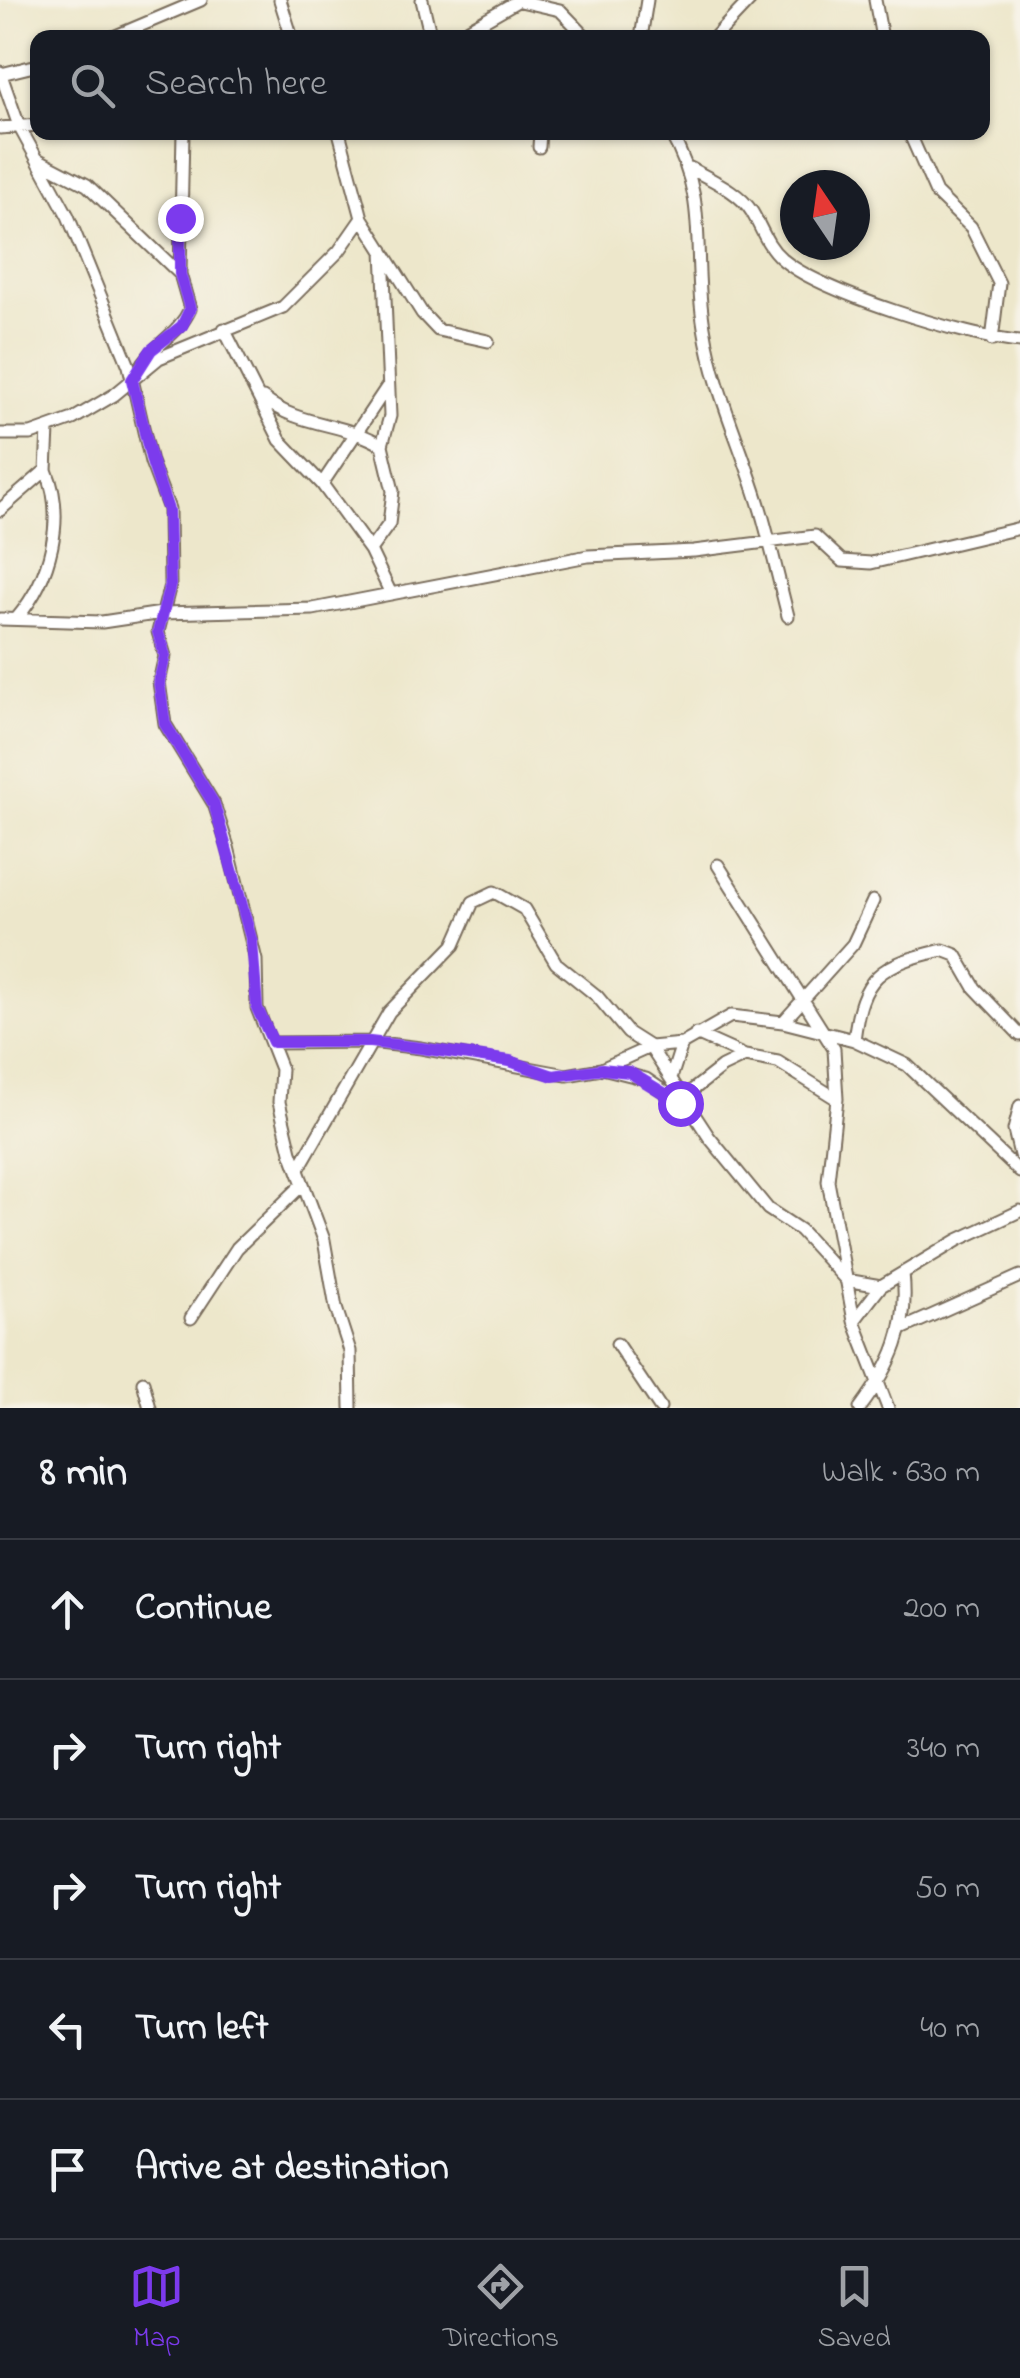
<!DOCTYPE html>
<html lang="en">
<head>
<meta charset="utf-8">
<style>
  :root { --surface:#171b24; --page:#242831; --text:#f1f3f6; --muted:#9ea1a6; --line:#363941; --accent:#7c3aed }
  body { margin:0; font-family:"Indie Flower",sans-serif; background:var(--page); color:var(--text) }
  .compass { position:absolute; left:780px; top:170px; width:90px; height:90px; border-radius:50%; background:var(--surface); box-shadow:0 2px 8px #0004; rotate:347deg }
  .stop { position:absolute; width:30px; height:30px; margin:-22px; border:8px solid #7c3aed; border-radius:50%; background:#fff }
  .stop.end { background:#7c3aed; border-color:#fff; box-shadow:0 2px 10px #0008 }
  .list { margin:0; padding:0; list-style:none }
  h2 { display:flex; justify-content:space-between; align-items:center; height:130px; margin:0; padding:0 40px; font-size:42px }
  h2 small { font-size:32px; font-weight:400; color:var(--muted) }
  .list li { display:grid; grid-template-columns:65px 1fr auto; gap:30px; align-items:center; box-sizing:border-box; height:140px; padding:0 40px; border-top:2px solid var(--line) }
  .list b { display:block; font-size:38px; white-space:nowrap }
  .list em { font-size:32px; font-style:normal; color:var(--muted) }
  .icon { flex:none; width:55px; height:55px; fill:none; stroke:currentColor; stroke-width:2; stroke-linecap:round; stroke-linejoin:round }
  .map { position:relative; flex:none; width:1020px; height:1408px; overflow:hidden }
  .search { position:absolute; background:var(--surface); box-shadow:0 2px 8px #0004; left:30px; right:30px; top:30px; height:110px; display:flex; align-items:center; gap:25px; box-sizing:border-box; padding:0 35px; border-radius:20px; color:var(--muted); font-size:38px }
  .sheet { height:830px; background:var(--surface) }
  nav { display:flex; justify-content:space-around; align-items:center; box-sizing:border-box; height:140px; border-top:2px solid var(--line); background:var(--surface); font-size:28px; color:var(--muted) }
  nav a { display:grid; justify-items:center; gap:5px }
  nav .on { color:var(--accent) }
  .map>svg:first-child { display:block }
  .lines { fill:none; stroke-linecap:round; stroke-linejoin:round }
  .street-casing { stroke:#796c5b; stroke-width:15 }
  .street { stroke:#fff; stroke-width:11 }
  .route { stroke:#7c3aed; stroke-width:12 }
</style>
</head>
<body>
<div class="map">
<svg width="1020" height="1408" viewBox="0 0 1020 1408">
  <rect width="100%" height="100%" fill="#f7f3e8"/>
  <filter id="ink" filterUnits="userSpaceOnUse"><feTurbulence type="fractalNoise" baseFrequency=".01" numOctaves="2"/><feDisplacementMap in="SourceGraphic" scale="20" xChannelSelector="R" yChannelSelector="G"/><feConvolveMatrix kernelMatrix="1 2 1 2 8 2 1 2 1" color-interpolation-filters="sRGB"/></filter>
  <filter id="wash" filterUnits="userSpaceOnUse"><feTurbulence type="fractalNoise" baseFrequency=".0048" numOctaves="4" result="noise"/><feDisplacementMap in="SourceGraphic" scale="40" xChannelSelector="R" yChannelSelector="G"/><feGaussianBlur stdDeviation="2.25" result="paint"/><feColorMatrix in="noise" values="0 0 0 0 0 0 0 0 0 0 0 0 0 0 0 0 0 1.4 0 .05"/><feComposite in="paint" operator="in"/></filter>
  <g filter="url(#wash)">
    <rect width="100%" height="100%" fill="#ede7cb"/>
  </g>
  <g filter="url(#ink)">
    <g class="lines">
      <defs>
        <path id="street" d="M280 0 292 38
          M422 0 431 38
          M516 0 560 10 587 38
          M875 0 882 38
          M111 38 201 0
          M453 38 519 0
          M641 38 647 0
          M714 38 750 0
          M0 72 19 126 68 216 129 366 151 462 169 509 170 585 158 632 165 656 159 682 165 724 214 804 228 847 256 960 257 1008 281 1069 279 1102 291 1152 324 1240 336 1308 350 1351 351 1408
          M1 74 38 65
          M0 128 38 125
          M339 132 362 218 422 313 438 330 488 341
          M670 132C711 204 691 252 704 327 714 391 743 449 761 511 771 546 779 581 788 616
          M909 132 936 193 971 227 999 283 992 340
          M539 147 540 132
          M39 160 87 185 180 274
          M690 168C711 180 739 191 752 212 761 227 767 246 781 258 818 292 969 338 1020 342
          M224 329 280 440 322 484 370 550 391 594
          M140 368C154 344 179 334 190 309L180 274 183 132
          M263 398C298 427 344 422 382 445
          M0 434H31L73 419 114 395 159 358 283 307 339 251 362 218
          M322 484 387 387
          M0 510 46 470 48 430
          M370 550 389 524 393 491 382 445 390 416 383 250
          M17 618C51 578 66 517 46 470
          M0 619 102 622 162 613 313 609 588 556 694 551 815 536 842 561 871 563 1020 528
          M718 865 834 1049 837 1099 828 1181 854 1321 888 1408
          M783 1022 853 944 873 901
          M696 1034 745 1056 778 1062 837 1099
          M854 1040C862 975 879 965 943 950L956 955 975 988 1020 1035
          M273 1043 370 1042 421 1048 567 1075 601 1069 650 1047 682 1044 731 1016 783 1022 854 1040 907 1065 1020 1172
          M606 1069 646 1079 691 1110
          M672 1075 682 1044
          M685 1096 722 1067 745 1056
          M1020 1106 1014 1130 1020 1155
          M299 1168 389 1012 454 945 473 902 494 892 524 909 556 963 597 996 628 1033 650 1047 709 1137 768 1209 800 1230 846 1280 881 1286
          M191 1318 237 1248 302 1185
          M854 1321 881 1286 958 1240 1020 1211
          M904 1328 1020 1276
          M617 1344 660 1408
          M143 1382 150 1408
          M860 1408C893 1364 909 1328 903 1273"/>
      </defs>
      <use href="#street" class="street-casing"/>
      <use href="#street" class="street"/>
    </g>
  </g>
  <g class="lines" filter="url(#ink)">
    <path class="route" d="M180 218V274L190 309 182 326 151 350 132 380 152 462 168 510 170 585 158 632 165 656 159 682 165 724 214 804 252 942 257 1008 273 1042H370L421 1048 510 1061 553 1076 602 1069 629 1072 680 1103"/>
  </g>
</svg>
<svg class="compass" viewBox="-18 -18 36 36"><path d="M0-13l5 13h-10z" fill="#e53935"/><path d="M0 13l5-13h-10z" fill="#9ea1a6"/></svg>
<div class="stop" style="left:680px;top:1103px"></div>
<div class="stop end" style="left:180px;top:218px"></div>
<div class="search"><svg class="icon" aria-label="search" viewBox="0 0 24 24"><circle cx="10" cy="10" r="6"/><path d="M15 15l6 6"/></svg>Search here</div>
</div>
<section class="sheet">
<h2>8 min<small>Walk · 630 m</small></h2>
<ul class="list">
<li><svg class="icon" aria-label="ahead" viewBox="0 0 24 24"><path d="M12 20V5M6 11l6-6 6 6"/></svg><div><b>Continue</b></div><em>200 m</em></li>
<li><svg class="icon" aria-label="right" viewBox="0 0 24 24"><path d="M7 20v-9h11M14 6l5 5-5 5"/></svg><div><b>Turn right</b></div><em>340 m</em></li>
<li><svg class="icon" aria-label="right" viewBox="0 0 24 24"><path d="M7 20v-9h11M14 6l5 5-5 5"/></svg><div><b>Turn right</b></div><em>50 m</em></li>
<li><svg class="icon" aria-label="left" viewBox="0 0 24 24"><path d="M17 20v-9H6M10 6l-5 5 5 5"/></svg><div><b>Turn left</b></div><em>40 m</em></li>
<li><svg class="icon" aria-label="arrive" viewBox="0 0 24 24"><path d="M6 21V4h12l-3 4 3 4H6"/></svg><div><b>Arrive at destination</b></div></li>
</ul>
</section>
<nav>
<a class="on"><svg class="icon" aria-label="map" viewBox="0 0 24 24"><path d="M3 6l6-2 6 2 6-2v14l-6 2-6-2-6 2zM9 4v14M15 6v14"/></svg>Map</a>
<a><svg class="icon" aria-label="directions" viewBox="0 0 24 24"><path d="M12 3l9 9-9 9-9-9zM9 14v-3h6M13 9l2 2-2 2"/></svg>Directions</a>
<a><svg class="icon" aria-label="saved" viewBox="0 0 24 24"><path d="M7 4h10v16l-5-4-5 4z"/></svg>Saved</a>
</nav>
</body>
</html>
